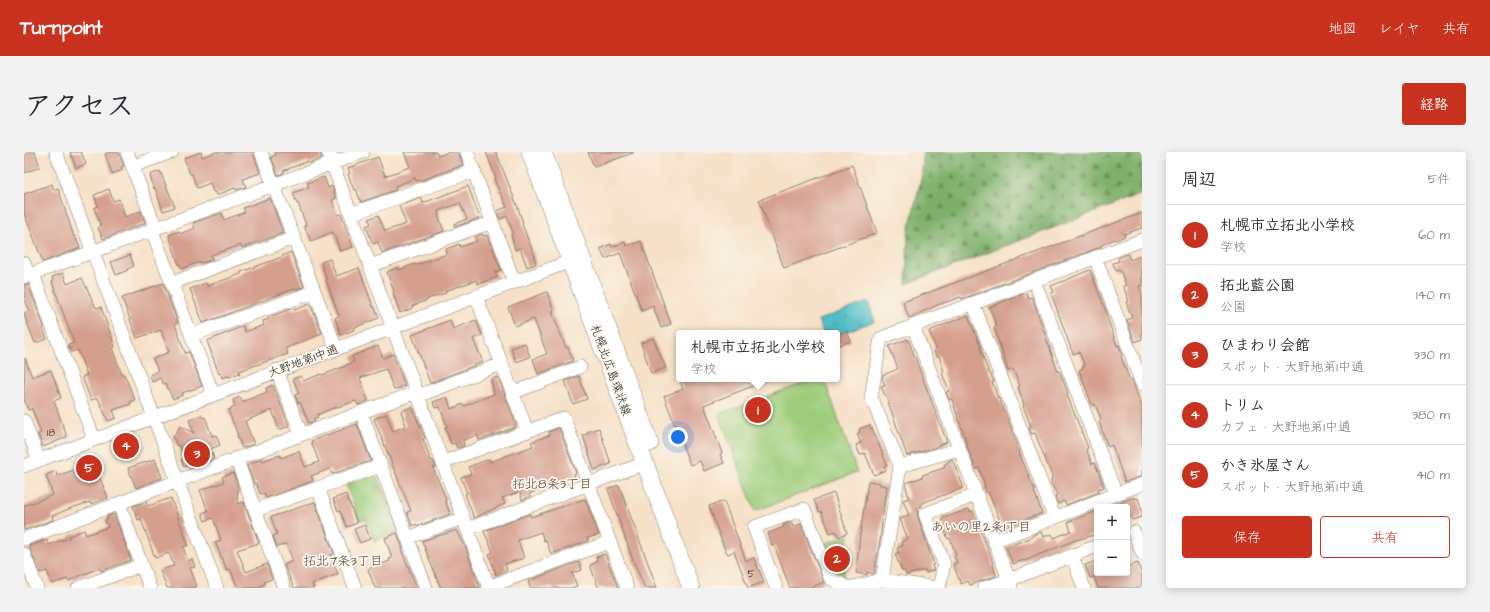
<!DOCTYPE html>
<html lang="ja">
<head>
<meta charset="utf-8">
<style>
  :root { --surface:#fff; --page:#f2f2f3; --text:#2b2b33; --muted:#7c7c81; --line:#e1e1e2; --accent:#c8321e }
  body { margin:0; font-family:"Architects Daughter","Klee One",sans-serif; background:var(--page); color:var(--text) }
  .controls { position:absolute; right:12px; bottom:12px; display:grid; overflow:hidden; border-radius:4px; box-shadow:0 2px 10px #0003 }
  .controls button { width:36px; height:36px; display:grid; place-items:center; padding:0; border:0; border-bottom:1px solid var(--line); background:var(--surface); color:var(--text); font:20px sans-serif }
  .you { position:absolute; left:654px; top:285px; width:14px; height:14px; margin:-10px; border:3px solid #fff; border-radius:50%; background:#1a73e8; box-shadow:0 0 0 6px #1a73e833 }
  .badge { display:grid; place-items:center; width:26px; height:26px; border-radius:50%; background:var(--accent); color:#fff; font-size:13px; font-weight:700 }
  .pin { position:absolute; translate:-50% -50%; border:2px solid #fff; box-shadow:0 1px 4px #0006 }
  .popup { position:absolute; left:652px; top:178px; width:164px; height:52px; box-sizing:border-box; display:grid; place-content:center; border-radius:4px; background:var(--surface); filter:drop-shadow(0 1px 3px #0005); font-size:13px; white-space:nowrap; color:var(--muted) }
  .popup b { font-size:15px; color:var(--text) }
  .popup::after { content:''; position:absolute; left:50%; top:100%; margin-left:-8px; border:8px solid transparent; border-top-color:var(--surface) }
  .list { margin:0; padding:0; list-style:none }
  h2 { display:flex; justify-content:space-between; align-items:center; height:52px; margin:0; padding:0 16px; font-size:17px }
  h2 small { font-size:13px; font-weight:400; color:var(--muted) }
  .list li { display:grid; grid-template-columns:26px 1fr auto; gap:12px; align-items:center; box-sizing:border-box; height:60px; padding:0 16px; border-top:1px solid var(--line) }
  .list b { display:block; font-size:15px; white-space:nowrap }
  .list p { margin:0; font-size:13px; white-space:nowrap; color:var(--muted) }
  .list em { font-size:13px; font-style:normal; color:var(--muted) }
  .actions { display:flex; gap:8px; padding:12px 16px }
  .actions a { flex:1; padding:9px 0; border:1px solid var(--accent); border-radius:4px; text-align:center; font-size:14px; color:var(--accent) }
  .actions .main { background:var(--accent); color:#fff }
  .map { position:relative; flex:none; width:1118px; height:436px; overflow:hidden; border-radius:4px }
  header { display:flex; align-items:center; gap:24px; box-sizing:border-box; height:56px; padding:0 20px; background:var(--accent); color:#fff }
  header strong { font-size:19px }
  nav { display:flex; gap:22px; margin-inline-start:auto; font-size:14px }
  .intro { display:flex; align-items:center; justify-content:space-between; box-sizing:border-box; height:96px; padding:0 24px }
  h1 { margin:0; font-size:28px }
  .button { padding:10px 18px; border-radius:4px; background:var(--accent); color:#fff; font-size:14px; font-weight:700 }
  main { display:flex; gap:24px; padding:0 24px }
  aside { flex:1; background:var(--surface); border-radius:4px; box-shadow:0 2px 10px #0003 }
  .map>svg:first-child { display:block }
  .grass { fill:url(#grass-tufts); stroke:#5d744c }
  .forest { fill:url(#forest-firs); stroke:#4d6644 }
  .pitch { fill:#9ecd7b; stroke:#5d744c }
  .water { fill:url(#water-ripples); stroke:#366d71 }
  .building { fill:#d59f8e }
  .lines { fill:none; stroke-linecap:round; stroke-linejoin:round }
  .minor-casing { stroke:#897e71; stroke-width:14 }
  .major-casing { stroke:#897e71; stroke-width:18 }
  .minor { stroke:#fff; stroke-width:13 }
  .major { stroke:#fff; stroke-width:17 }
  .labels { text-anchor:middle; stroke-width:3.5; stroke-linejoin:round; paint-order:stroke }
  .number-label { font-size:10px; fill:#4a3d38 }
  .street-label { font-size:12px; fill:#1c1c1c; stroke:#fbf7ec }
  .neighbourhood-label { font-size:13px; fill:#5d4a44; stroke:#fbf7ec }
</style>
</head>
<body>
<header>
<strong>Turnpoint</strong>
<nav><a>地図</a><a>レイヤ</a><a>共有</a></nav>
</header>
<div class="intro"><h1>アクセス</h1><a class="button">経路</a></div>
<main>
<div class="map">
<svg width="1118" height="436" viewBox="0 0 1118 436">
  <defs>
    <pattern id="grass-tufts" width="24" height="20" patternUnits="userSpaceOnUse"><rect width="24" height="20" fill="#9ecd7b"/><path d="M3 7l-1-3M5 7V3M7 7l1-3M15 17l-1-3M17 17v-4M19 17l1-3" fill="none" stroke="#88af6a"/></pattern>
    <pattern id="forest-firs" width="22" height="20" patternUnits="userSpaceOnUse"><rect width="22" height="20" fill="#7eb06b"/><path d="M5 1l3.5 6h-7zM16 11l3.5 6h-7z" fill="#668e57"/></pattern>
    <pattern id="water-ripples" width="26" height="14" patternUnits="userSpaceOnUse"><rect width="26" height="14" fill="#50bec6"/><path d="M2 4q2-2 4 0t4 0M15 11q2-2 4 0t4 0" fill="none" stroke="#429aa0"/></pattern>
  </defs>
  <rect width="100%" height="100%" fill="#fbf7ec"/>
  <filter id="ink" filterUnits="userSpaceOnUse"><feTurbulence type="fractalNoise" baseFrequency=".025" numOctaves="2"/><feDisplacementMap in="SourceGraphic" scale="8" xChannelSelector="R" yChannelSelector="G"/><feConvolveMatrix kernelMatrix="1 2 1 2 8 2 1 2 1" color-interpolation-filters="sRGB"/></filter>
  <filter id="wash" filterUnits="userSpaceOnUse"><feTurbulence type="fractalNoise" baseFrequency=".012" numOctaves="4" result="noise"/><feDisplacementMap in="SourceGraphic" scale="16" xChannelSelector="R" yChannelSelector="G"/><feGaussianBlur stdDeviation="0.9" result="paint"/><feColorMatrix in="noise" values="0 0 0 0 0 0 0 0 0 0 0 0 0 0 0 0 0 1.4 0 .05"/><feComposite in="paint" operator="in"/></filter>
  <g filter="url(#wash)">
    <rect width="100%" height="100%" fill="#f6e0c6"/>
    <path class="grass" d="M350 323 354 326 375 379 350 389 342 367 336 369 322 333Z
      M825 383 819 427 811 422 800 392Z"/>
    <path class="forest" d="M899 0H1118V42L882 132 884 81 898 23Z"/>
    <path class="pitch" d="M791 227H800L833 320 731 359 695 262Z"/>
    <path class="water" d="M844 150 851 169 813 183V181H799L794 168Z"/>
    <g id="blocks">
      <path class="building" d="M0 0H11L16 15 0 21Z
        M46 0H57L62 12 52 16Z
        M86 0H94L100 14 97 15 99 18 88 22 81 2Z
        M177 0 178 5 192 0H229L236 21 219 27 222 35 212 38 211 36 193 43 191 39 189 40 186 31 173 36 168 22H166L160 6Z
        M251 0H295L298 6 285 11 284 9 259 19 260 21 254 23 247 5 252 3Z
        M380 0H412L414 4 425 0H434L439 13 398 28 397 27 392 29 391 26 371 34 372 38 337 50 332 37 330 38 324 22 326 21 324 16 354 5 361 24 386 15Z
        M462 0H472L494 56 499 71 498 72 511 105H510L512 112 503 115 496 96 491 98 487 82 489 81 483 64 476 67 473 59 483 55 470 27 472 26Z
        M564 0H609V1L570 15Z
        M828 13 853 81 760 116 735 48Z
        M136 19 151 55 139 59 131 36 130 37 126 23Z
        M300 25 304 36 308 34 312 46 308 48 314 63 317 62 329 95 316 99 309 80 287 89 280 74 282 73 274 51 273 52 269 41 285 35 283 31Z
        M28 32 30 38 34 36 50 85 51 84 56 96 19 110 0 61V42Z
        M444 34 456 66 431 75 430 72 443 67 436 51 414 59 415 62 414 63 420 79 358 101 354 90 349 92 342 74 347 72 345 67 354 63 361 79 382 72 375 54 397 46 399 51Z
        M85 37 89 49 95 47 101 65 117 59 121 71 79 87 74 76 77 74 70 56 74 54 70 43Z
        M246 46 259 81 218 96 217 93 187 103 188 108 178 111V110L170 112 158 117 156 113H155L145 83 155 79 156 82 171 76 169 71 198 61 200 68 221 60 219 56Z
        M1118 61V76L1100 82 1101 84 1092 88 1091 87 1077 93V95L938 147 937 145 916 152 885 166 879 150Z
        M458 82 459 84 463 83 477 118 471 120 473 125 454 132 453 128 421 139 422 141 403 147 404 148 388 154 389 156 376 161 369 141 370 140 363 120 374 115 375 118 391 112 392 113 423 102 422 97 435 92 436 95 453 89 451 85Z
        M617 89 647 172 637 176 629 154 618 159 596 101 581 107 576 97 587 92 588 95 601 90 602 94Z
        M267 100 280 135 270 138V137L179 171 166 137 182 131 183 134 217 122V120L258 105V104Z
        M1104 102 1106 108 1118 103V133L1115 134 1118 142V187L1111 190 1103 168 1108 166 1102 150 1105 149 1099 134 1102 133 1096 118 1092 119 1089 111 1095 109 1094 106Z
        M106 103 110 114 103 117 104 118 92 123 87 110Z
        M306 107 312 124 335 116 349 155 350 154 355 166 329 176 330 178 317 183 311 166 315 164 302 128H303L297 110Z
        M1066 118 1083 162H1082L1093 194 1095 193 1098 203 1097 204 1106 229 1108 228 1118 255V324L1101 330 1088 293 1084 295 1075 270 1077 267 1071 252 1068 253 1055 218 1059 216 1058 214H1061L1055 200 1049 202 1027 141 1030 140 1027 134Z
        M39 121 43 132 58 126 72 156 77 155 91 195 88 196 98 223 100 222 111 248 106 250 107 252 89 258 92 266 84 269 74 246 67 248 58 225 63 223 54 198 47 200 44 193 50 191 28 130 29 129 28 125Z
        M139 131 154 171 151 172 161 201 165 200 178 234 158 241 159 243 149 247 141 231 139 232 136 226 128 230 126 223 134 219 129 207 145 200 137 178 113 186 98 146Z
        M4 132 20 175 19 176 23 187 11 191 0 163V161L5 159 0 148V133Z
        M523 140 530 159 528 160 542 196 544 195 549 209 514 222 509 207 523 202 510 167 491 174 484 155Z
        M1002 141 1004 146 1008 145 1034 220H1036L1044 242 1043 243 1064 296 1062 297 1068 312 1071 311 1080 335 1074 337 1075 340 1042 353 1040 349 1034 352 1031 344 1033 343 1027 331 1028 324 1011 281 1007 282 1005 275 1007 274 999 254 1000 253 994 235 996 234 989 217 984 219 970 175 973 174 965 155Z
        M286 152 298 181 295 182V183L262 196 264 202 215 219 216 221 205 225V224L198 226 197 221 195 222 183 189 219 174 221 180 240 173 239 169 245 167V165L269 156 270 158Z
        M944 163 957 196H956L965 221H966L970 230H968L974 246H975L985 270 996 300H995L1011 339H1010L1018 361 981 375 980 373H978L964 340 962 341 960 334 961 333 955 316 952 317 947 306 928 247 925 248 922 240 925 239 918 221 920 220 915 204 912 205 910 198 912 197 905 179Z
        M426 168 429 177 452 168 458 183 449 187 459 210 406 231 388 183Z
        M823 179 827 189 813 194V183Z
        M629 186 642 216 627 221 617 191Z
        M884 187 923 290 912 295 883 304 862 244H861L857 234 861 233 858 227 859 223 874 217 865 194Z
        M501 191 506 205 492 210 487 196Z
        M354 194 359 206 369 202 381 234 370 238 362 217 336 226 344 249 334 253 332 249 307 257 293 263 294 265 290 266 291 269 285 271 276 250 274 251 271 243 275 241 269 227 277 224 279 229 297 222 298 223 322 214V213L330 210 328 204Z
        M1 206 8 225 27 218 37 246 30 249 43 285 19 295 14 282 17 281 8 257 4 258 0 247Z
        M555 224 563 247 549 252 541 229Z
        M474 225 492 273H491L492 275 455 288 453 283 439 288 440 294 433 296 431 291 427 292 421 275H423L416 255 411 256 409 250 423 245 427 257 439 252 440 254 470 242 467 227Z
        M655 227H747L680 253 698 301 696 302 700 311 680 319 676 309 666 313 640 244 659 237Z
        M249 233 265 274 255 278 248 258 221 269 230 292 218 296 213 283H214L204 258 211 255 209 248 216 245 218 250 243 240 242 236Z
        M388 255 401 286 399 287 407 309 409 308 412 315 409 316 422 347 421 348 426 362 393 374 392 372 388 374 383 360 387 359 350 267 362 262 369 279 382 274 377 259Z
        M177 263 179 266 181 265 188 284 192 283 196 293 186 297 190 307 166 316 165 313 160 315 157 308 160 307 155 293 153 294 149 284 151 283 156 274 170 281 165 268Z
        M333 272 347 309 308 322 306 317 287 324 289 329 242 346 240 341 236 342 232 331 230 332 223 313 237 307 238 309 256 303 257 306 275 299 281 315 295 310 287 289Z
        M846 273 847 277 848 276 863 313 860 314 862 318 850 323 841 301 836 303 832 293 837 291 833 282 836 280 835 277Z
        M535 276 552 321 550 322 551 324 534 331 536 334 525 338 524 334 505 342 506 345 498 348 496 340 478 346 481 352 450 366 441 342 443 341 437 325 447 322 444 315 465 307 466 310 509 294 507 290 526 283 525 280Z
        M575 276 587 312 570 318 559 283 564 282 563 280Z
        M103 287 107 297 95 302 91 292Z
        M67 304 84 346 67 352 66 350 47 356 28 364 29 368 0 378V354L29 343 22 323 32 319 33 324 58 315 56 308Z
        M131 307 138 326 112 336 104 316Z
        M928 307 939 334H938L939 336 903 349 897 352 898 354 893 356 894 365 910 412 908 413 910 418 903 421 901 418 882 423 880 418 878 419 871 402 875 401 873 396 879 394 877 390 884 387 876 367 885 363 879 348 885 346 881 331 899 325 898 323 920 316 921 312Z
        M209 321 214 334 213 352 220 350 235 391 213 398 222 420 243 412 248 427 240 430 241 432 231 436H214L206 417 203 418 191 390 197 388 189 366 181 369 178 361 184 359 176 338 200 330 198 325Z
        M844 329 856 331V333L863 334 862 343H861L856 389 850 422 843 420V423L832 421 836 383Z
        M595 333 615 387 633 436H621L610 411 584 337Z
        M810 341 823 381 815 385 812 379 806 381 797 359 795 360 790 348Z
        M322 342 333 371 323 375 316 358 314 359 309 347Z
        M1110 345 1111 347 1114 346 1118 358V365L1108 368 1103 355H1086Z
        M147 346 164 393 159 395 164 409 168 407 171 415 166 416 173 434 169 436H143L136 418 150 414 145 401 131 406 117 367 114 368 109 354 122 350 124 354Z
        M561 347 575 383 563 386 564 389 527 402 522 388 520 389 517 380 494 388 500 406 481 412 483 418 472 423 465 402 469 400 460 379 506 362 507 365Z
        M700 349 722 409 730 406 740 430 724 436 710 399 704 402 701 398 685 354Z
        M291 350 310 402 306 403 314 422 288 432 290 436H270L260 413 269 409 262 392 253 395 249 384 253 382 247 365Z
        M945 357 946 360 949 359 967 405 972 424 946 433 944 429 937 432 929 412 933 411 930 404 932 403 926 386 924 387 918 372 919 366Z
        M1073 359V382L1049 389 1000 409V408L989 412 982 395 1006 386 1009 384V383L1017 380 1019 385 1028 382 1030 386 1047 379 1044 370Z
        M90 362 107 408 77 419 75 416 44 429 43 427 28 432 23 419 16 421 5 394 23 388 24 393 45 386V384L60 378 62 383 84 375 81 368 84 367 83 364Z
        M767 370 769 375 777 372 800 430 785 436H766L750 393 748 394 744 381 760 375 759 373Z
        M341 373 346 387 336 391 330 377Z
        M433 378 441 394 456 436H417L411 422 398 389Z
        M373 381 379 397H377L393 436H351L344 417 366 409 365 407 368 406 361 386Z
        M581 402 591 428 594 436H573L574 435 566 413 573 410 572 405Z
        M1073 409V421H1103V415L1114 411 1118 422V436H1074L1070 425 1066 426 1061 413Z
        M555 410 558 418 548 421 553 434 547 436H506L504 429Z"/>
    </g>
  </g>
  <g filter="url(#ink)">
    <use href="#blocks" fill-opacity="0" stroke="#897e71" stroke-width="1"/>
    <g class="lines">
      <defs>
        <path id="minor" d="M32 0 193 436
          M103 0 132 77
          M237 0 312 196
          M304 0 465 436
          M443 0 490 130
          M109 14 148 0
          M327 62 449 19
          M128 78 189 242
          M1071 105 1118 232
          M0 111 5 124
          M346 114 468 70
          M9 122 70 287
          M0 125 339 0
          M1010 128 1092 342
          M148 131 270 86
          M452 144 503 279
          M949 151 1030 365
          M889 174 985 428 960 436
          M168 183 290 140
          M253 218 277 282
          M488 241 556 215
          M394 244 477 212
          M337 260 402 436
          M0 269 15 308
          M212 306 260 436
          M419 310 540 266 603 436
          M0 314 555 106
          M876 314 935 297
          M294 336 331 436
          M95 352 126 436
          M232 358 356 314
          M443 377 621 311
          M1110 380 1118 401
          M383 386 439 366
          M0 387C131 338 261 288 393 240
          M970 389 1118 332
          M0 402 13 436
          M1048 404 1060 436
          M858 428 876 314 847 245 857 186 1118 88
          M987 434 985 428 1073 394
          M464 435 585 390
          M54 436 118 413
          M752 436 730 375 780 357 806 426 824 436 858 428 914 436
          M915 436 920 412 901 362 952 343"/>
        <path id="major" d="M506 0 667 436
          M519 0 626 291"/>
      </defs>
      <use href="#minor" class="minor-casing"/>
      <use href="#major" class="major-casing"/>
      <use href="#minor" class="minor"/>
      <use href="#major" class="major"/>
    </g>
  </g>
  <g class="labels">
    <g class="number-label">
      <text x="27" y="284">18</text>
      <text x="727" y="425">5</text>
    </g>
    <g class="street-label">
      <text transform="translate(279 209) rotate(-20)" y="4">大野地第1中通</text>
      <text transform="translate(587 218) rotate(70)" y="4">札幌北広島環状線</text>
    </g>
    <g class="neighbourhood-label">
      <text x="528" y="336">拓北8条3丁目</text>
      <text x="957" y="379">あいの里2条1丁目</text>
      <text x="319" y="413">拓北7条3丁目</text>
    </g>
  </g>
</svg>
<div class="controls">
<button>+</button>
<button>−</button>
</div>
<div class="you"></div>
<div class="pin badge" style="left:734px;top:258px">1</div>
<div class="popup"><b>札幌市立拓北小学校</b>学校</div>
<div class="pin badge" style="left:813px;top:407px">2</div>
<div class="pin badge" style="left:173px;top:302px">3</div>
<div class="pin badge" style="left:102px;top:294px">4</div>
<div class="pin badge" style="left:65px;top:316px">5</div>
</div>
<aside>
<h2>周辺<small>5件</small></h2>
<ul class="list">
<li><span class="badge">1</span><div><b>札幌市立拓北小学校</b><p>学校</p></div><em>60 m</em></li>
<li><span class="badge">2</span><div><b>拓北藍公園</b><p>公園</p></div><em>140 m</em></li>
<li><span class="badge">3</span><div><b>ひまわり会館</b><p>スポット · 大野地第1中通</p></div><em>330 m</em></li>
<li><span class="badge">4</span><div><b>トリム</b><p>カフェ · 大野地第1中通</p></div><em>380 m</em></li>
<li><span class="badge">5</span><div><b>かき氷屋さん</b><p>スポット · 大野地第1中通</p></div><em>410 m</em></li>
</ul>
<div class="actions"><a class="main">保存</a><a>共有</a></div>
</aside>
</main>
</body>
</html>
